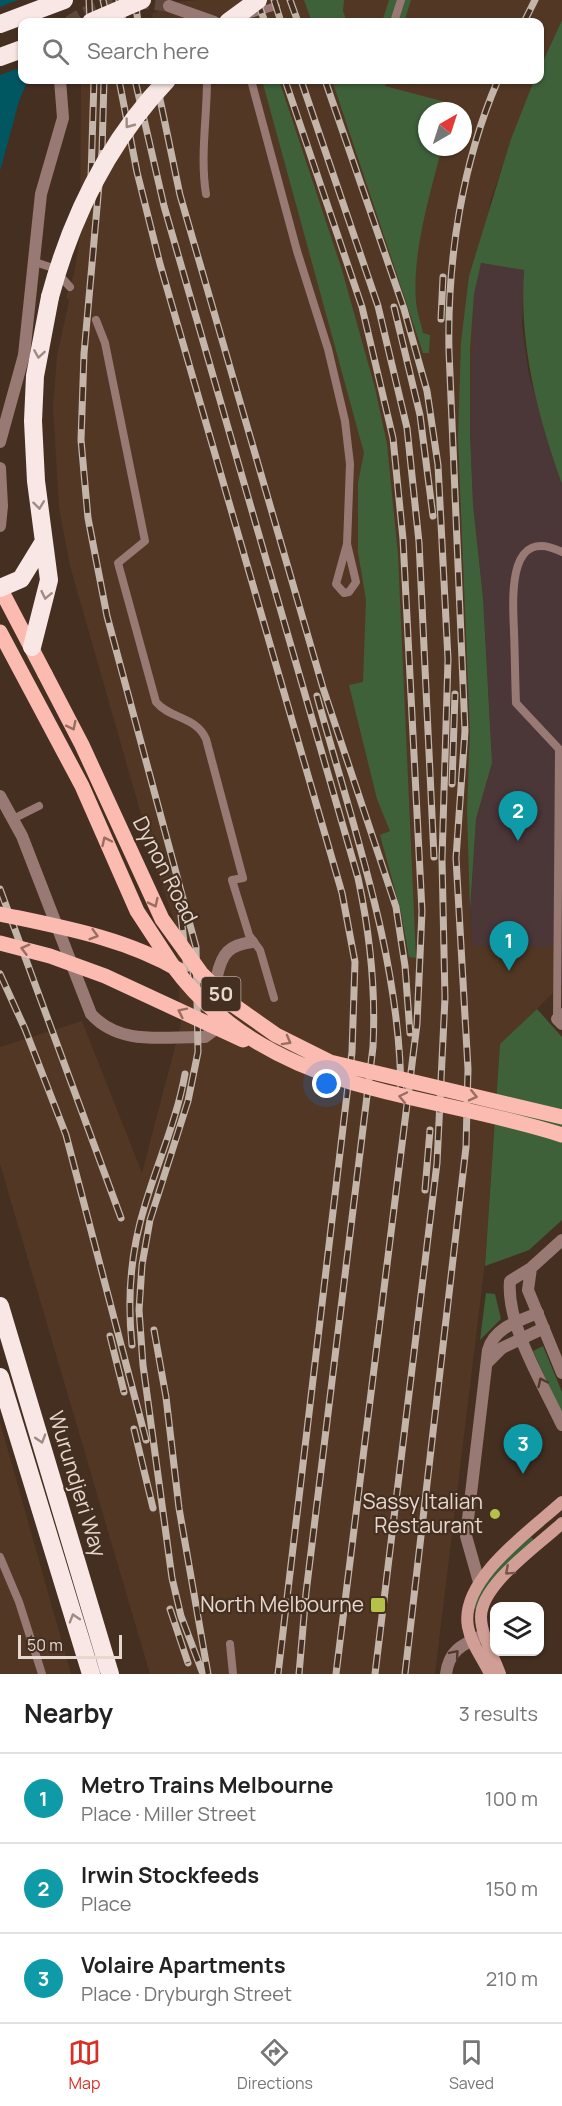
<!DOCTYPE html>
<html lang="en">
<head>
<meta charset="utf-8">
<style>
  :root { --surface:#fff; --page:#f6f6f6; --text:#222; --muted:#767676; --line:#e0e0e0; --accent:#d93025 }
  body { margin:0; font-family:Manrope,sans-serif; background:var(--page); color:var(--text) }
  .controls { position:absolute; right:18px; bottom:18px; display:grid; overflow:hidden; border-radius:12px; box-shadow:0 2px 4px #0004 }
  .controls button { width:54px; height:54px; display:grid; place-items:center; padding:0; border:0; border-bottom:2px solid var(--line); background:var(--surface); color:var(--text); font:30px sans-serif }
  .compass { position:absolute; left:418px; top:102px; width:54px; height:54px; border-radius:50%; background:var(--surface); box-shadow:0 2px 4px #0004; rotate:39deg }
  .scale { position:absolute; left:18px; bottom:15px; width:104px; box-sizing:border-box; padding-left:6px; border:3px solid #e6d8cf; border-top:0; font-size:16px; line-height:21px; white-space:nowrap; color:#e6d8cf; -webkit-text-stroke:4px #452f21; paint-order:stroke }
  .you { position:absolute; left:327px; top:1084px; width:21px; height:21px; margin:-15px; border:4px solid #fff; border-radius:50%; background:#1a73e8; box-shadow:0 0 0 9px #1a73e833 }
  .badge { display:grid; place-items:center; width:39px; height:39px; border-radius:50%; background:var(--accent); color:#fff; font-size:20px; font-weight:700 }
  .pin { position:absolute; translate:-50% -50px; filter:drop-shadow(0 2px 3px #0008) }
  .pin::after { content:''; position:absolute; top:32px; width:21px; height:18px; background:inherit; clip-path:polygon(0 0,100% 0,50% 100%) }
  .list { margin:0; padding:0; list-style:none }
  h2 { display:flex; justify-content:space-between; align-items:center; height:78px; margin:0; padding:0 24px; font-size:26px }
  h2 small { font-size:20px; font-weight:400; color:var(--muted) }
  .list li { display:grid; grid-template-columns:39px 1fr auto; gap:18px; align-items:center; box-sizing:border-box; height:90px; padding:0 24px; border-top:2px solid var(--line) }
  .list b { display:block; font-size:22px; white-space:nowrap }
  .list p { margin:0; font-size:20px; white-space:nowrap; color:var(--muted) }
  .list em { font-size:20px; font-style:normal; color:var(--muted) }
  .icon { flex:none; width:33px; height:33px; fill:none; stroke:currentColor; stroke-width:2; stroke-linecap:round; stroke-linejoin:round }
  .map { position:relative; flex:none; width:562px; height:1674px; overflow:hidden }
  .search { position:absolute; background:var(--surface); box-shadow:0 2px 4px #0004; left:18px; right:18px; top:18px; height:66px; display:flex; align-items:center; gap:15px; box-sizing:border-box; padding:0 21px; border-radius:12px; color:var(--muted); font-size:22px }
  .sheet { height:348px; background:var(--surface) }
  nav { display:flex; justify-content:space-around; align-items:center; box-sizing:border-box; height:84px; border-top:2px solid var(--line); background:var(--surface); font-size:16px; color:var(--muted) }
  nav a { display:grid; justify-items:center; gap:3px }
  nav .on { color:var(--accent) }
  .map>svg:first-child { display:block }
  .industrial { fill:#4b3638 }
  .built { fill:#523724; fill-rule:evenodd }
  .green { fill:#3e613a }
  .water { fill:#005762 }
  .pier { fill:#452f21 }
  .lines { fill:none; stroke-linecap:round; stroke-linejoin:round }
  .street-tunnel { stroke:#5d483b; stroke-width:12; stroke-dasharray:12 6; stroke-linecap:butt }
  .lane { stroke:#987973; stroke-width:8 }
  .street { stroke:#987973; stroke-width:12 }
  .secondary { stroke:#d19e96; stroke-width:12 }
  .primary { stroke:#fcbbb0; stroke-width:15 }
  .highway { stroke:#f8e7e5; stroke-width:18 }
  .rail-casing { stroke:#c4b5aa; stroke-width:7 }
  .rail { stroke:#452f21; stroke-width:4.5; stroke-dasharray:14; stroke-linecap:butt }
  .primary-bridge { stroke:#fcbbb0; stroke-width:15 }
  .highway-bridge { stroke:#f8e7e5; stroke-width:18 }
  .oneway { stroke:#9e8b83 }
  .oneway2 { stroke:#976e61 }
  .oneway3 { stroke:#513a2d }
  .oneway4 { stroke:#76564a }
  .poi-dot { fill:#b4c24a; stroke:#452f21; stroke-width:2 }
  .labels { text-anchor:middle; stroke-width:4.5; stroke-linejoin:round; paint-order:stroke }
  .shield { fill:#452f21; stroke:#b6a59b; stroke-width:1.5 }
  .shield-label { font-size:20px; font-weight:bold; fill:#e6d8cf }
  .street-label { font-size:21px; fill:#e6d8cf; stroke:#452f21 }
  .poi-label { font-size:21px; fill:#e6d8cf; stroke:#452f21; text-anchor:end }
</style>
</head>
<body>
<div class="map">
<svg width="562" height="1674" viewBox="0 0 562 1674">
  <rect width="100%" height="100%" fill="#452f21"/>
  <path class="industrial" d="M480 263 524 270 522 327 529 375 562 484V985L554 992 472 946 470 910 476 819 492 763 483 598 473 505 470 435V349L474 294Z"/>
  <path class="built" d="M199 0H562V20L540 68V22H153L152 14 177 2Z
    M81 80H534L491 199 474 294 470 435 473 505 483 598 492 763 476 819 470 910 472 946 555 947 554 992 500 1045 485 1262 435 1674H150L0 1164V1047L82 1021 142 1173 181 1024 175 923 157 870 70 566 59 508 53 406 57 356 69 301 66 297 74 274 80 237ZM427 111H463V147H427Z
    M0 1422 71 1674H0Z"/>
  <path class="green" d="M304 0H344L343 11 347 22H312Z
    M389 0H411L404 22H382Z
    M562 20V484C537 413 519 345 524 270L481 263 474 294 470 349V435L473 505 483 598 492 763 476 819 470 910 467 810 470 732 458 438 461 342 469 276 511 139 533 83 534 80H540V68Z
    M262 80H279L342 270 375 388 387 444 398 555 416 958 409 957 401 912 380 835 390 831 377 799 349 685 363 682 366 600 358 552V483L364 453Z
    M332 80H387L385 86 453 104 451 111H427V147H442C430 195 412 251 416 302 417 312 421 323 423 333L430 335 429 353H423Z
    M537 1009 562 1037V1220L529 1250 485 1266 500 1044Z
    M486 1293 495 1294 501 1319 480 1340Z
    M543 1346 562 1392V1414L533 1351Z
    M531 1537 535 1541 487 1587 476 1609H473C476 1580 510 1555 531 1537Z"/>
  <path class="water" d="M0 0H73L22 22V80H28L19 101 0 171Z"/>
  <path class="pier" d="M18 0H76L60 22H22V67L0 75V7Z"/>
  <g class="lines">
    <path class="street-tunnel" d="M69 22C100 0 133 0 169 6"/>
    <path class="lane" d="M247 15 276 6
      M394 22 401 0
      M251 80 297 251 328 349 345 421 350 464 347 544 356 582 349 592 344 593 336 584 347 544
      M206 194C200 156 207 118 207 80
      M32 261 53 268 70 287
      M96 320 105 343 145 541 118 563 156 702C170 719 196 716 206 739L243 878 232 880 249 935 260 950 274 998
      M13 819 39 806
      M557 1019 559 749 516 703C515 679 515 656 514 632 513 601 506 524 562 552
      M0 1557 19 1602 42 1674
      M230 1644 233 1674"/>
    <path class="street" d="M169 6 214 22
      M0 442 24 355 41 194 63 118 60 80
      M0 468 2 506 0 526
      M0 796 22 836 91 1014C121 1047 165 1036 205 1037L213 1031
      M217 976C222 953 229 945 252 942
      M562 1014 557 1019 562 1024
      M562 1240 531 1268 510 1281C506 1325 543 1384 562 1425
      M531 1268 528 1290 562 1373
      M487 1363 502 1348 544 1328
      M479 1582 466 1536 488 1350C494 1328 518 1321 538 1313
      M446 1674C449 1651 461 1645 481 1636"/>
    <path class="secondary" d="M490 1674C483 1659 471 1644 468 1627 459 1580 530 1531 562 1502
      M500 1674C494 1657 481 1635 481 1617 481 1584 539 1545 562 1523"/>
    <path class="primary" d="M0 588 45 674
      M0 632 82 786 137 911 173 966"/>
    <path class="highway" d="M0 24 64 0
      M0 57 22 49
      M0 588 21 579 43 543
      M32 647 49 580 36 481 33 421 35 376 50 297
      M0 1306 110 1674
      M0 1377 91 1674"/>
    <defs>
      <path id="rail" d="M89 0 90 22
        M103 0 108 22
        M119 0 123 22
        M135 0 138 22
        M257 0 265 22
        M274 0 281 22
        M290 0 298 22
        M524 22 535 0
        M104 80 102 151 84 354 81 440 88 518 107 616 196 947 198 1052 188 1101 150 1220 142 1265 139 1310 143 1365 172 1578 181 1616 203 1674
        M119 80 137 172 160 264 342 893 355 962 352 1052 278 1674
        M135 80 164 206 358 878C370 934 376 989 373 1047L306 1593 299 1674
        M156 80 180 195 323 688 396 907 405 966 410 1033
        M285 80 362 307 393 438 403 539 422 911 417 1024 336 1674
        M301 80 378 306 407 428 419 542 434 857
        M325 80 404 309 427 391 438 465 448 659 442 859 445 998 437 1163 375 1674
        M91 177 94 80
        M394 307 420 415 433 516
        M441 319 443 277
        M317 696C353 828 401 959 401 1097
        M452 784 455 694
        M0 889 121 1218
        M181 916 189 987
        M0 974 25 1029 66 1135 146 1440
        M425 1190 430 1130
        M154 1330 166 1397 179 1508 208 1674
        M110 1336 124 1392
        M132 1345C127 1298 131 1250 145 1205 158 1161 177 1119 185 1074
        M134 1429 153 1508
        M170 1609 188 1663
        M405 1674 466 1147 468 1069 456 858 465 731 449 351C447 260 462 163 498 80"/>
    </defs>
    <use href="#rail" class="rail-casing"/>
    <use href="#rail" class="rail"/>
    <path class="primary-bridge" d="M45 674 82 745 162 919 201 973 232 1004 276 1035 330 1062 562 1117
      M0 914C61 927 125 938 179 970
      M0 943 50 956 105 976 243 1040
      M173 966C269 1096 423 1090 562 1135"/>
    <path class="highway-bridge" d="M91 22 142 0
      M228 22 258 0
      M50 297C72 215 109 141 167 80"/>
  </g>
  <defs><path id="oneway-chevron" d="M-2-3.5L2.5 0L-2 3.5" fill="none" stroke-width="1.6" stroke-linecap="round" stroke-linejoin="round" transform="scale(1.5)"/></defs>
  <g class="oneway">
    <use href="#oneway-chevron" transform="translate(129 124) rotate(127)"/>
    <use href="#oneway-chevron" transform="translate(39 354) rotate(99)"/>
    <use href="#oneway-chevron" transform="translate(39 505) rotate(83)"/>
    <use href="#oneway-chevron" transform="translate(46 595) rotate(102)"/>
    <use href="#oneway-chevron" transform="translate(41 1439) rotate(73)"/>
    <use href="#oneway-chevron" transform="translate(74 1618) rotate(-107)"/>
  </g>
  <g class="oneway2">
    <use href="#oneway-chevron" transform="translate(72 726) rotate(63)"/>
    <use href="#oneway-chevron" transform="translate(106 841) rotate(-115)"/>
    <use href="#oneway-chevron" transform="translate(154 903) rotate(64)"/>
    <use href="#oneway-chevron" transform="translate(94 935) rotate(16)"/>
    <use href="#oneway-chevron" transform="translate(25 949) rotate(-165)"/>
    <use href="#oneway-chevron" transform="translate(182 1012) rotate(-154)"/>
    <use href="#oneway-chevron" transform="translate(287 1041) rotate(29)"/>
    <use href="#oneway-chevron" transform="translate(473 1096) rotate(13)"/>
    <use href="#oneway-chevron" transform="translate(403 1097) rotate(-168)"/>
  </g>
  <g class="oneway3">
    <use href="#oneway-chevron" transform="translate(542 1382) rotate(-115)"/>
    <use href="#oneway-chevron" transform="translate(455 1654) rotate(-50)"/>
  </g>
  <use class="oneway4" href="#oneway-chevron" transform="translate(509 1571) rotate(138)"/>
  <g class="poi-dot">
    <circle cx="495" cy="1514" r="6"/>
    <rect x="370" y="1597" width="16" height="16" rx="3"/>
  </g>
  <g class="labels">
    <rect class="shield" x="201.5" y="977" width="39" height="34" rx="4.5"/>
    <g class="shield-label">
      <text x="221" y="1001">50</text>
    </g>
    <g class="street-label">
      <text transform="translate(165 870) rotate(63)" y="7">Dynon Road</text>
      <text transform="translate(77 1484) rotate(73)" y="7">Wurundjeri Way</text>
    </g>
    <g class="poi-label">
      <text x="483" y="1509">Sassy Italian<tspan x="483" dy="24">Restaurant</tspan></text>
      <text x="364" y="1612">North Melbourne</text>
    </g>
  </g>
</svg>
<div class="controls">
<button><svg class="icon" aria-label="layers" viewBox="0 0 24 24"><path d="M12 4l9 5-9 5-9-5zM3 14l9 5 9-5"/></svg></button>
</div>
<svg class="compass" viewBox="-18 -18 36 36"><path d="M0-13l5 13h-10z" fill="#e53935"/><path d="M0 13l5-13h-10z" fill="#767676"/></svg>
<div class="scale">50 m</div>
<div class="you"></div>
<div class="pin badge" style="left:509px;top:971px;background:#0f9aa8">1</div>
<div class="pin badge" style="left:518px;top:841px;background:#0f9aa8">2</div>
<div class="pin badge" style="left:523px;top:1474px;background:#0f9aa8">3</div>
<div class="search"><svg class="icon" aria-label="search" viewBox="0 0 24 24"><circle cx="10" cy="10" r="6"/><path d="M15 15l6 6"/></svg>Search here</div>
</div>
<section class="sheet">
<h2>Nearby<small>3 results</small></h2>
<ul class="list">
<li><span class="badge" style="background:#0f9aa8">1</span><div><b>Metro Trains Melbourne</b><p>Place · Miller Street</p></div><em>100 m</em></li>
<li><span class="badge" style="background:#0f9aa8">2</span><div><b>Irwin Stockfeeds</b><p>Place</p></div><em>150 m</em></li>
<li><span class="badge" style="background:#0f9aa8">3</span><div><b>Volaire Apartments</b><p>Place · Dryburgh Street</p></div><em>210 m</em></li>
</ul>
</section>
<nav>
<a class="on"><svg class="icon" aria-label="map" viewBox="0 0 24 24"><path d="M3 6l6-2 6 2 6-2v14l-6 2-6-2-6 2zM9 4v14M15 6v14"/></svg>Map</a>
<a><svg class="icon" aria-label="directions" viewBox="0 0 24 24"><path d="M12 3l9 9-9 9-9-9zM9 14v-3h6M13 9l2 2-2 2"/></svg>Directions</a>
<a><svg class="icon" aria-label="saved" viewBox="0 0 24 24"><path d="M7 4h10v16l-5-4-5 4z"/></svg>Saved</a>
</nav>
</body>
</html>
